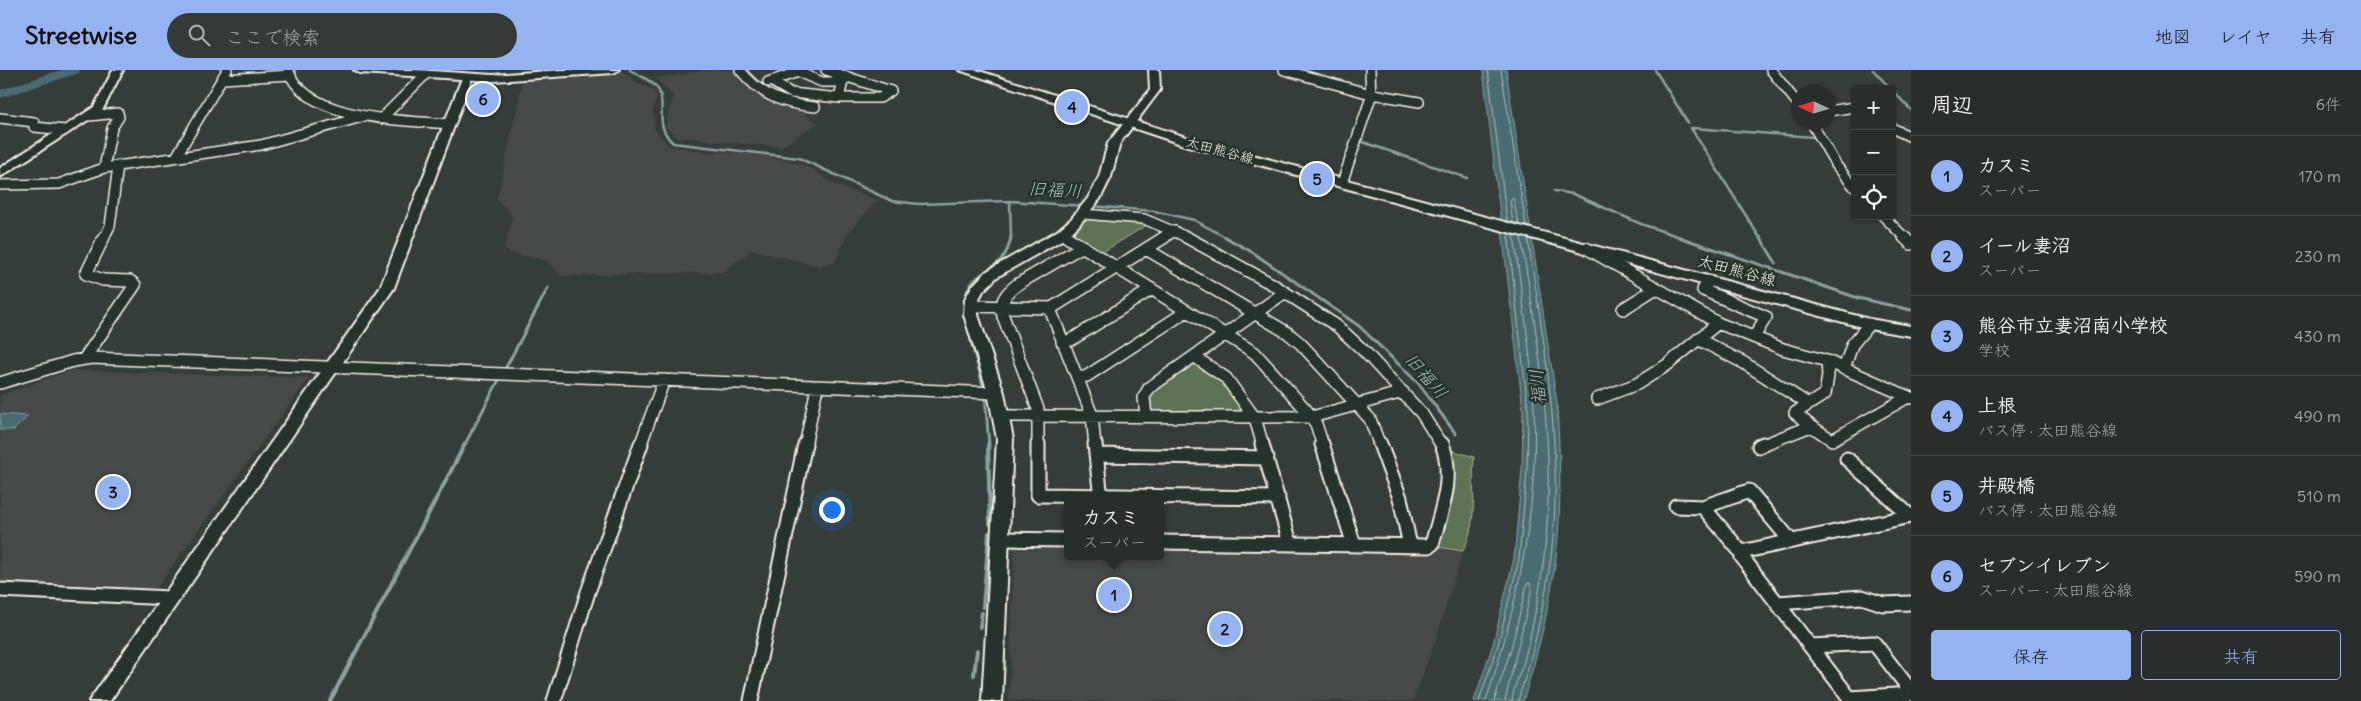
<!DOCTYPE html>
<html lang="ja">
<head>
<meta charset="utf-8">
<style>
  :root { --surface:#272e2b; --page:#333a37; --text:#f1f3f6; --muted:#a4a8a9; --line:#434a47; --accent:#95b2f1 }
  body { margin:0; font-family:Delius,"Klee One",sans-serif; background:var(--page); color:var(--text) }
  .controls { position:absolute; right:15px; top:15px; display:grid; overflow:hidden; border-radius:5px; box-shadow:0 1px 4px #0004 }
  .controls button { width:45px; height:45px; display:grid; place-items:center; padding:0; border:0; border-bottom:1px solid var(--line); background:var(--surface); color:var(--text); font:25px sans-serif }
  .compass { position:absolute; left:1791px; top:15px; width:45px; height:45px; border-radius:50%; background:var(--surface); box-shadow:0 1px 4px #0004; rotate:274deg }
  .you { position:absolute; left:831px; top:439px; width:18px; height:18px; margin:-12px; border:4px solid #fff; border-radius:50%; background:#1a73e8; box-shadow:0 0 0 8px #1a73e833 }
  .badge { display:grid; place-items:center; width:32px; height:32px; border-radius:50%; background:var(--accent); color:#111; font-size:16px; font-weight:700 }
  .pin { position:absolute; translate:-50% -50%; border:2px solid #fff; box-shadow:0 1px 5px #0006 }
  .popup { position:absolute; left:1064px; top:425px; width:100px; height:65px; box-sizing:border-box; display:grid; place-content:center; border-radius:5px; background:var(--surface); filter:drop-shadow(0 1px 4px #0005); font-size:16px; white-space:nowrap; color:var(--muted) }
  .popup b { font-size:19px; color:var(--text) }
  .popup::after { content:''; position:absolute; left:50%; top:100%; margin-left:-10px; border:10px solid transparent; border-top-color:var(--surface) }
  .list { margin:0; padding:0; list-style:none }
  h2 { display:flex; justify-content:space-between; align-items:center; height:65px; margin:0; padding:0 20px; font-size:21px }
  h2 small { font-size:16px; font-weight:400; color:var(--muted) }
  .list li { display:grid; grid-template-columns:32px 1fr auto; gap:15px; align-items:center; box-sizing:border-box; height:80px; padding:0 20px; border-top:1px solid var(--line) }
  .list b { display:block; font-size:19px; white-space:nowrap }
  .list p { margin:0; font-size:16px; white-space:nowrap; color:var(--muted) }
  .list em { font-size:16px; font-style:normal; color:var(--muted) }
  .actions { display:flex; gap:10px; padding:15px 20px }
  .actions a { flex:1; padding:11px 0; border:1px solid var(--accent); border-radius:5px; text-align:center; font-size:18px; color:var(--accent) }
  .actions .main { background:var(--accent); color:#111 }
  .icon { flex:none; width:28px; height:28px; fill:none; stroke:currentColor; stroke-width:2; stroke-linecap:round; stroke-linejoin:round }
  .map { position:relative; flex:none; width:1911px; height:631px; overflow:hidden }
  header { display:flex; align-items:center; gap:30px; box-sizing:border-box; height:70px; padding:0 25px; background:var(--accent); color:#111 }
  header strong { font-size:24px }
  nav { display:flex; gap:28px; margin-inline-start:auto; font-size:18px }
  .search { width:350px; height:45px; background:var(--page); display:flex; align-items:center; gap:12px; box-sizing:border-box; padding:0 18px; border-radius:28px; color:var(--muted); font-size:19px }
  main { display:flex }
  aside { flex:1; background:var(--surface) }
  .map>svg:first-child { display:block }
  .built { fill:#454847 }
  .green { fill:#5f7153; stroke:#aab19e }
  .water { fill:#496c6f; stroke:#8da19f }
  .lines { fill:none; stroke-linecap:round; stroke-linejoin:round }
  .shore { stroke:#b0bcb8; stroke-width:1 }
  .stream-far2 { stroke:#8da19f; stroke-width:2.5 }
  .stream-far1 { stroke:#8da19f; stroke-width:3 }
  .stream { stroke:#8da19f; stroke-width:4 }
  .river { fill:#496c6f; fill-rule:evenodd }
  .minor-far2-casing { stroke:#f4f1e8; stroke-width:12 }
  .minor-far1-casing { stroke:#f4f1e8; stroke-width:14 }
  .minor-casing { stroke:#f4f1e8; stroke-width:17 }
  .tertiary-casing { stroke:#f4f1e8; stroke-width:4 }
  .secondary-casing { stroke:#f4f1e8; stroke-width:4 }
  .minor-far2 { stroke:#26332d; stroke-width:9 }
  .minor-far1 { stroke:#26332d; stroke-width:11 }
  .minor { stroke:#26332d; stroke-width:13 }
  .tertiary { fill:#26332d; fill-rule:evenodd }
  .secondary { fill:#26332d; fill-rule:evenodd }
  .labels { text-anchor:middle; stroke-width:5; stroke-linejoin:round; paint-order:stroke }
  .far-street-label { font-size:14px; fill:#f4f1e8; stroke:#26332d }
  .street-label { font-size:16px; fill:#f4f1e8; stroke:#26332d }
  .water-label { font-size:18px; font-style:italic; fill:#b0bcb8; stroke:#26332d }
</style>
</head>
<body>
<header>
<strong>Streetwise</strong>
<div class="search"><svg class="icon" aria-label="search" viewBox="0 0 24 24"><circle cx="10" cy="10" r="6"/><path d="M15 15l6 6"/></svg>ここで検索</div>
<nav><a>地図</a><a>レイヤ</a><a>共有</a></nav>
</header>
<main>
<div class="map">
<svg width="1911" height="631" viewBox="0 0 1911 631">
  <rect width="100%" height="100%" fill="#343d39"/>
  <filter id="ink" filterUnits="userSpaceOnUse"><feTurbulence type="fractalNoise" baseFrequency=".02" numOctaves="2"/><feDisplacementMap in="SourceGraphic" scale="10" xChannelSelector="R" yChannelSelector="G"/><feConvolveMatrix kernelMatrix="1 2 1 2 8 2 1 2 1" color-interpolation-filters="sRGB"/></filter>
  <g filter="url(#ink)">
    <path class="built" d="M711 0H734L742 13 774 32 791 38 812 40 805 45 818 53 781 77 677 67 666 58 668 41 673 31V25L655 8Z
      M623 2 639 13 651 18 657 25 653 40 655 60 669 76 708 82 759 84 805 95 838 116 878 130 848 163 835 192 819 196 752 180 723 202 562 206 547 191 510 183 504 179 513 147 497 130 523 9Z
      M72 300 309 308 150 527 0 520V325Z
      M1017 475 1068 476V486H1160V477L1436 481 1438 477 1463 481 1437 566 1413 631H1009L1014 476Z"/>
    <path class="green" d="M1085 149H1122L1150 153 1101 183 1071 165Z
      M1200 292 1219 305 1247 340 1243 344 1156 342 1150 339 1148 328 1151 321 1192 293Z
      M1450 380 1474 387C1471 422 1479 448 1463 481L1438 477 1453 410Z"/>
    <path class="water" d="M1483 0H1506L1557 333C1559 373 1561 412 1559 452 1556 512 1541 574 1523 631H1474L1493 574 1514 488 1522 400 1523 339Z
      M0 344 28 346 14 360H0Z"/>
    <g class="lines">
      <path class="shore" d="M1488 0 1507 151
        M1501 0 1526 156
        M1513 153 1510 131 1513 128 1519 155
        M1479 631 1498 575 1519 489 1527 401 1528 339 1508 163
        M1486 631C1517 537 1539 438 1534 338 1531 280 1521 222 1514 165
        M1494 631 1511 579 1527 514 1530 513 1532 518 1505 631
        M1512 631C1514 614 1522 600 1526 584 1534 552 1540 519 1544 487 1557 379 1538 273 1521 167
        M1518 631C1521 617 1527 605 1530 591 1539 557 1546 522 1551 487 1564 380 1544 274 1528 169"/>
      <path class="stream-far2" d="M630 0C638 5 655 12 659 21 667 41 653 53 673 73L799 88 892 131 919 134 1010 131 1084 136
        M1655 0 1688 53
        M1873 0 1891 19
        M1892 20 1911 40
        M1691 58 1760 168
        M1692 58 1813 67
        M1360 71 1467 108
        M1554 121 1573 124 1641 154 1683 168
        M1010 131 1011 168
        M1090 136 1154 141 1194 150 1227 168"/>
      <path class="stream-far1" d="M1225 167 1252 182 1359 256 1419 314 1456 364
        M1679 167 1858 228 1911 240
        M1760 167 1776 193
        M965 244C960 194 1004 211 1011 167
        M967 255 984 319
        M504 301 548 218
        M985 325 989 376
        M464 376 501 306"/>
      <path class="stream" d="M988 374 990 454
        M983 537 989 463
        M980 557 982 543
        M974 605 977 580
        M330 631 465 374"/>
      <path class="river" d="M61 0H80L79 3 0 28V20Z"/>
      <defs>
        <path id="minor-far2" d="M288 0C305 51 405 50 449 54
          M740 0C761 26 783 34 815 37
          M826 0 891 21 880 28H839
          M1284 0 1367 23 1419 32
          M1771 0 1798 34
          M798 2 822 12H843
          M222 9 291 5
          M771 11 791 23 839 28 843 12 847 8
          M768 12 804 0
          M1828 41 1855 37
          M89 46 118 43 119 47 112 58 104 98
          M0 48 34 52V57L65 60
          M381 49 425 5
          M1811 52 1836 95 1855 118
          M1892 58 1911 67
          M176 87 227 0
          M1342 113 1371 27 1370 0
          M0 115 59 114 104 98 261 75 362 47
          M1083 144 1144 149 1189 168
          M1883 146 1905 168
          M1062 164 1069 168
          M104 168 110 156 118 96
          M1163 168 1175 161"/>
        <path id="minor-far1" d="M1067 167 1255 283 1307 341 1316 354 1323 376
          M1186 167 1272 214 1337 256 1365 282 1422 344 1442 376
          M1904 167 1911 174
          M1586 178 1718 253 1783 279 1827 291 1911 328
          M1146 179 1288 263 1301 274 1370 349 1380 376
          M1708 211 1703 220 1766 247 1754 267
          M971 236 1051 238
          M1623 239 1656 218
          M1698 269 1744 293 1808 334
          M1062 272 1071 270 1152 219
          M1195 287 1226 308 1255 348 1263 376
          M84 289 135 215 130 211 103 210 86 204 104 167
          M1844 299 1852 275 1869 254
          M1078 308 1087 306 1187 241
          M0 313 73 291 91 288 996 323
          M1597 329 1637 314 1667 295 1718 253
          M1002 346 1312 347 1403 322
          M1146 346 1144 327 1149 318 1284 223
          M1811 356 1832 370 1908 327
          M640 376 664 310
          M805 376 817 317
          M1038 376V339L1003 246C999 231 1006 223 1018 214L1083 176
          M1095 376 1092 345 1050 239 1165 167
          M1760 376 1811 356 1795 343 1825 324 1828 306 1827 291"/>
        <path id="minor" d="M1038 374V425L1278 428
          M1095 374 1101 429
          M1262 374 1290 473
          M1322 374 1354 475
          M1380 374 1400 428 1410 476
          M1759 376 1763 374
          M1096 385 1267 388
          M1847 389 1910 446
          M1676 436 1703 437 1749 421 1791 471
          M1703 437 1741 482
          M1000 469 1068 470
          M1160 472 1429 476 1432 474C1441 441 1455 408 1442 374
          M0 520 170 528
          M1777 533 1862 527 1883 534 1911 533
          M1810 576 1874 573 1911 621
          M1850 628 1911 624
          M554 631 588 522 641 374
          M751 631 805 374
          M1852 631 1742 487 1741 482 1911 446"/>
        <path id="tertiary" d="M113 0H123L102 41 0 107V98L94 37Z
          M1149 0H1159L1160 20 1120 73 1111 107 1100 129 1079 155 1067 167 997 207 983 221 979 229 978 245 1004 323 1013 369 1002 631H982L997 369 988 323 964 245 965 229 972 216 987 201 1057 161 1071 149 1088 128 1099 107 1108 73 1150 20Z
          M467 5 472 8 394 218 110 631H89L380 218 462 8Z"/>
        <path id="secondary" d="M354 0H416L493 5 562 0H619L613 3 493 11 360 3Z
          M959 0H976L1189 68 1869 249 1911 256V266L1869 259 1181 74Z"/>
      </defs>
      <use href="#minor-far2" class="minor-far2-casing"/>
      <use href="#minor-far1" class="minor-far1-casing"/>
      <use href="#minor" class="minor-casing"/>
      <use href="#tertiary" class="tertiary-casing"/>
      <use href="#secondary" class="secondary-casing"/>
      <use href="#minor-far2" class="minor-far2"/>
      <use href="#minor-far1" class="minor-far1"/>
      <use href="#minor" class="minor"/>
      <use href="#tertiary" class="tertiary"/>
      <use href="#secondary" class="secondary"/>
    </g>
  </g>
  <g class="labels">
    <g class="far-street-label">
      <text transform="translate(1220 80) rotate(15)" y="5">太田熊谷線</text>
    </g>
    <g class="street-label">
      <text transform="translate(1737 200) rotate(15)" y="6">太田熊谷線</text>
    </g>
    <g class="water-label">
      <text transform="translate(1055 120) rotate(3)" y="6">旧福川</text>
      <text transform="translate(1426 306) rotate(49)" y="6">旧福川</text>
      <text transform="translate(1538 317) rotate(-96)" y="6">福川</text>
    </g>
  </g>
</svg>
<div class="controls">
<button>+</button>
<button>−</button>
<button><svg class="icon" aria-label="locate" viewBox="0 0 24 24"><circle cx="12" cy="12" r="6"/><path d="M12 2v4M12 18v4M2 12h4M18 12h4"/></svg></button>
</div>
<svg class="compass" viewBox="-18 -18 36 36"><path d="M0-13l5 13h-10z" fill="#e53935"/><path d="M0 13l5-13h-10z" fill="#a4a8a9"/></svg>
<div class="you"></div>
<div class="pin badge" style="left:1114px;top:525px">1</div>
<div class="popup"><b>カスミ</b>スーパー</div>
<div class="pin badge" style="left:1225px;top:559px">2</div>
<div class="pin badge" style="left:113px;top:422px">3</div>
<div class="pin badge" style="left:1072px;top:37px">4</div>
<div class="pin badge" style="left:1317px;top:109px">5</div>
<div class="pin badge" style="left:483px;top:29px">6</div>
</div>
<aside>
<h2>周辺<small>6件</small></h2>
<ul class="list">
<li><span class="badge">1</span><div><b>カスミ</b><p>スーパー</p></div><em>170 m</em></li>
<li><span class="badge">2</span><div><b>イール妻沼</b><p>スーパー</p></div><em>230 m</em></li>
<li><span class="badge">3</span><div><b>熊谷市立妻沼南小学校</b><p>学校</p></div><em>430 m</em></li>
<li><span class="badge">4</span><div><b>上根</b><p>バス停 · 太田熊谷線</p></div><em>490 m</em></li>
<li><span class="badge">5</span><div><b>井殿橋</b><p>バス停 · 太田熊谷線</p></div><em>510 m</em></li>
<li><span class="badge">6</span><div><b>セブンイレブン</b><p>スーパー · 太田熊谷線</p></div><em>590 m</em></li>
</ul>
<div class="actions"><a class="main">保存</a><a>共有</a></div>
</aside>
</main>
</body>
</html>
